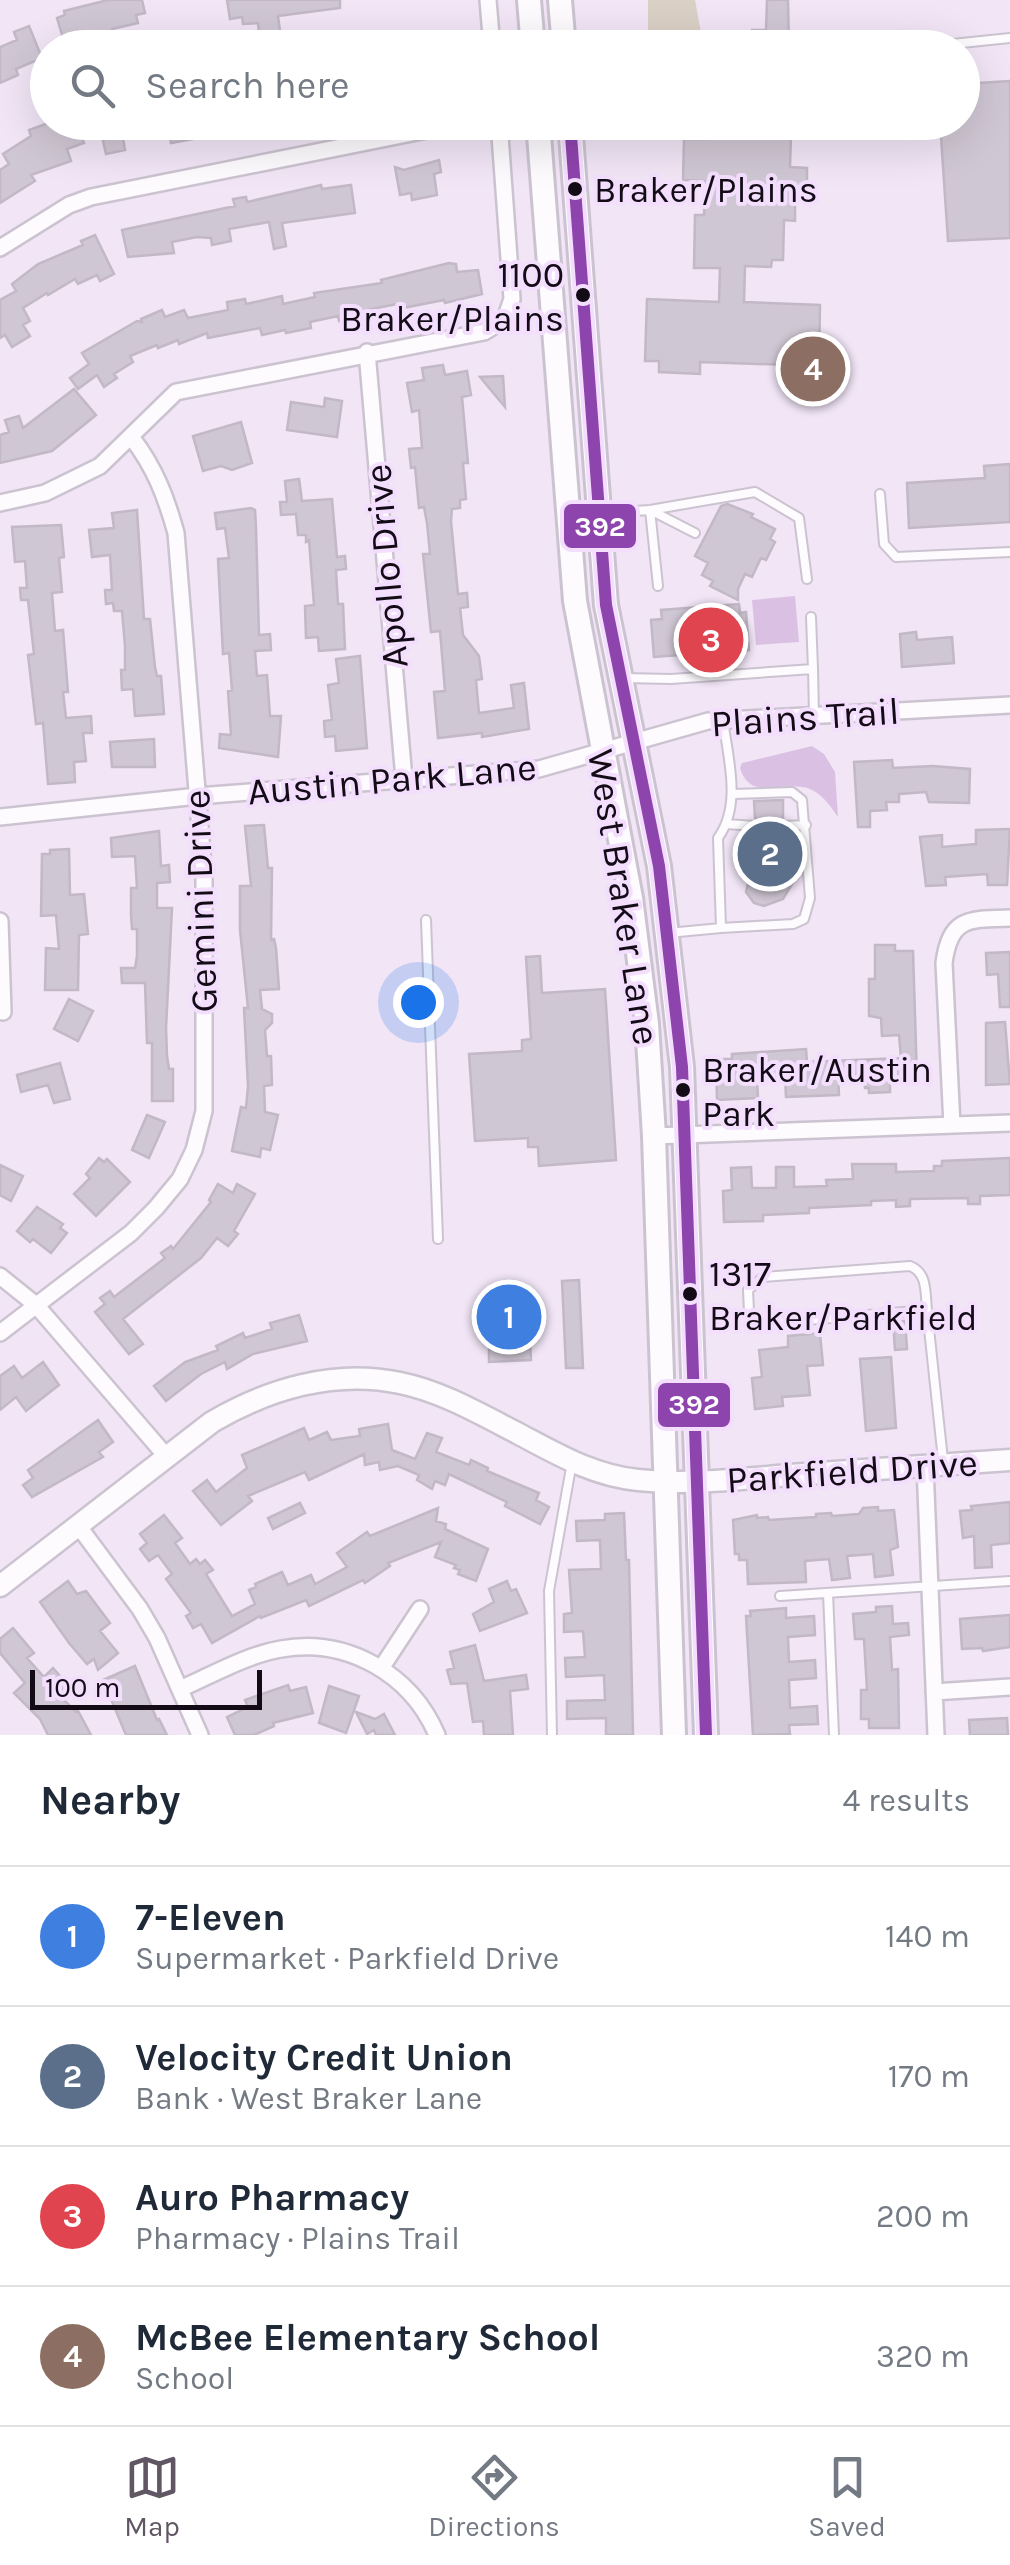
<!DOCTYPE html>
<html lang="en">
<head>
<meta charset="utf-8">
<style>
  :root { --surface:#fff; --page:#f6f6f7; --text:#1f2937; --muted:#747a83; --line:#e0e1e3; --accent:#615764 }
  body { margin:0; font-family:Karla,sans-serif; background:var(--page); color:var(--text) }
  .scale { position:absolute; left:30px; bottom:25px; width:232px; box-sizing:border-box; padding-left:10px; border:5px solid #130b16; border-top:0; font-size:28px; line-height:35px; white-space:nowrap; color:#130b16; -webkit-text-stroke:8px #f4defd; paint-order:stroke }
  .you { position:absolute; left:418px; top:1002px; width:35px; height:35px; margin:-25px; border:8px solid #fff; border-radius:50%; background:#1a73e8; box-shadow:0 0 0 15px #1a73e833 }
  .badge { display:grid; place-items:center; width:65px; height:65px; border-radius:50%; background:var(--accent); color:#fff; font-size:32px; font-weight:700 }
  .pin { position:absolute; translate:-50% -50%; border:5px solid #fff; box-shadow:0 2px 10px #0006 }
  .list { margin:0; padding:0; list-style:none }
  h2 { display:flex; justify-content:space-between; align-items:center; height:130px; margin:0; padding:0 40px; font-size:42px }
  h2 small { font-size:32px; font-weight:400; color:var(--muted) }
  .list li { display:grid; grid-template-columns:65px 1fr auto; gap:30px; align-items:center; box-sizing:border-box; height:140px; padding:0 40px; border-top:2px solid var(--line) }
  .list b { display:block; font-size:38px; white-space:nowrap }
  .list p { margin:0; font-size:32px; white-space:nowrap; color:var(--muted) }
  .list em { font-size:32px; font-style:normal; color:var(--muted) }
  .icon { flex:none; width:55px; height:55px; fill:none; stroke:currentColor; stroke-width:2; stroke-linecap:round; stroke-linejoin:round }
  .map { position:relative; flex:none; width:1010px; height:1735px; overflow:hidden }
  .search { position:absolute; background:var(--surface); box-shadow:0 10px 40px #0002; left:30px; right:30px; top:30px; height:110px; display:flex; align-items:center; gap:25px; box-sizing:border-box; padding:0 35px; border-radius:55px; color:var(--muted); font-size:38px }
  .sheet { height:690px; background:var(--surface) }
  nav { display:flex; justify-content:space-around; align-items:center; box-sizing:border-box; height:140px; border-top:2px solid var(--line); background:var(--surface); font-size:28px; color:var(--muted) }
  nav a { display:grid; justify-items:center; gap:5px }
  nav .on { color:var(--accent) }
  .map>svg:first-child { display:block }
  .green { fill:#dad0c6 }
  .water { fill:#dac1e4 }
  .building { fill:#d0c7d4; stroke:#c2b8c6; stroke-width:2.5 }
  .lines { fill:none; stroke-linecap:round; stroke-linejoin:round }
  .service-casing { stroke:#ccc3d0; stroke-width:12 }
  .minor-casing { stroke:#ccc3d0; stroke-width:20 }
  .tertiary-casing { stroke:#ccc3d0; stroke-width:25 }
  .secondary-casing { stroke:#ccc3d0; stroke-width:28 }
  .service { stroke:#fdfbfe; stroke-width:8 }
  .minor { stroke:#fdfbfe; stroke-width:15 }
  .tertiary { stroke:#fdfbfe; stroke-width:20 }
  .secondary { stroke:#fdfbfe; stroke-width:22 }
  .bus-1-casing { stroke:#f4defd; stroke-width:20 }
  .bus-1 { stroke:#8e44ad; stroke-width:12 }
  .bus-dot { fill:#130b16; stroke:#f4defd; stroke-width:4 }
  .labels { text-anchor:middle; stroke-width:8; stroke-linejoin:round; paint-order:stroke }
  .bus-label { font-size:36px; fill:#130b16; stroke:#f4defd; text-anchor:start }
  .street-label { font-size:38px; fill:#130b16; stroke:#f4defd }
  .line-badge { stroke:#f4defd; stroke-width:4 }
  .badge-label { font-size:28px; text-anchor:middle; font-weight:bold; fill:#fff }
</style>
</head>
<body>
<div class="map">
<svg width="1010" height="1735" viewBox="0 0 1010 1735">
  <rect width="100%" height="100%" fill="#f1e5f6"/>
  <path class="green" d="M648 0H695L702 38 648 35Z"/>
  <path class="water" d="M795 596 799 642 756 645 752 600Z
    M812 746 824 754 835 772 838 817C829 804 819 789 802 787 777 783 750 800 740 768L742 763Z"/>
  <path class="building" d="M108 0H142L145 13 136 15 138 23 112 29 114 35 77 48H66L57 18 65 15 64 11Z
    M227 0H340V8L278 16 280 31 259 33 258 23 243 24 242 17 230 19Z
    M767 0H788L789 48H751L752 30H766Z
    M29 26 42 58 16 69 18 75 0 83V47L17 40 14 32Z
    M645 35 687 37 686 48H645Z
    M1010 81V238L948 241 940 122H962V84Z
    M51 122H77L84 143 67 149 71 161 31 175 35 181 0 203V170L9 164 3 154 31 136 29 130Z
    M104 122H145L146 129 122 133 125 150 106 154 101 132 105 131Z
    M167 122H247V129L171 143Z
    M706 133 791 136 790 167 807 168V198L795 202V221L784 220 783 260H772L771 267 745 266 744 302 820 305 819 366 700 362V374L659 372V361H645L647 299 719 302 720 268H694L695 215H704L705 181 683 180 684 139H706Z
    M439 160 441 172 434 174 437 195 412 200 411 193 400 195 395 167 404 170Z
    M321 185 322 189 351 185 355 213 282 223 286 246 274 249 269 222 229 229 231 241 212 245 211 238 197 237 172 242 174 253 128 257 122 230 235 206 233 199 246 197 247 202Z
    M95 235 114 274 100 281 97 275 78 284 75 279 48 295 47 293 23 308 30 321 23 325 30 336 12 347 5 335 0 338V300L16 291 12 284 38 264 83 245 81 241Z
    M449 263 456 264 457 272 478 270 482 294 445 303 444 300 398 309 397 304 362 311 363 317 339 321 338 316 310 322 311 328 286 333 285 330 262 335 260 328 208 338 207 333 179 344 178 340 158 348 157 345 130 356 133 362 114 374 117 378 104 387 97 375 78 389 70 378 89 364 82 353 137 321 142 322 141 319 162 310 165 317 184 310 188 318 228 310 227 302 245 299 246 304 282 296 283 304 315 297 314 293 382 283 381 280Z
    M443 365 445 375 467 371 471 395 462 397 468 463H463L466 499 460 500V508L452 509 451 521 458 594 467 593 468 607 460 608 463 635 479 656 482 679 476 680 479 713 514 708 511 685 524 683 529 729 482 737V733L438 738 434 692 445 691 440 631 431 632 423 554H430L427 523 424 507 419 508 415 467 411 468 409 449 422 448 419 410 412 412 407 383 424 380 422 368Z
    M503 376 505 407 480 377Z
    M74 389 96 415 52 451 0 463V435L9 432 5 420 19 416 23 428Z
    M325 398 342 401 337 437 287 430 291 402 324 407Z
    M241 422 252 463 232 470 221 466 203 471 193 436Z
    M1010 464V522L909 528 907 483 985 478 984 466Z
    M299 479 302 501 332 499 337 557 345 556 346 569 336 570 338 604H343L345 649 319 651 318 637 306 638 305 606 314 605 309 540 306 542V535H298L296 514 281 515 280 502H287L285 481Z
    M727 504 753 514 751 517 775 529 770 539 775 542 766 560 761 558 752 577 745 574 738 589V600L710 586 713 581 702 575 708 563 695 556 721 506Z
    M251 508 255 510 256 527 259 635 270 634 271 650 255 651 257 676 267 675 270 716H281L278 757 219 748 220 734 231 735 228 691 232 690 229 653 223 654 218 559 229 558 225 528 217 529 215 513Z
    M137 510 144 619H150L155 667 157 676H161L164 714 135 716 133 689 122 690 121 670H125V646L122 611H114L113 603 106 604 105 590H112L110 555 92 557 89 530 114 528 112 513Z
    M61 525 64 557 59 558 62 592 52 593 55 631 63 630 68 692H63L66 718 91 716 92 733H83L86 761 74 762 75 782 48 784 43 723 36 724 28 655 34 654 28 600H21L20 588H27L25 561 15 562 12 527Z
    M739 604 740 613 746 612 749 650 654 657 651 620 662 619 661 610Z
    M916 632 917 640 952 637 954 663 902 667 900 634Z
    M360 656 367 748 336 751 335 736 325 737 324 721 332 720 328 685 339 683 336 659Z
    M154 739 155 767H112L110 742Z
    M892 760 893 768 933 766 970 769 969 803 929 802 926 792 899 794V802H886L887 810 870 811V827H858L854 762Z
    M783 800V819L777 827 784 833V846H790L795 879 783 899 764 906 754 903 746 892 750 875 749 846H756L755 833 762 827 761 822 755 818 754 801Z
    M264 825 268 868H272L271 940 274 939 276 948 279 989 260 990 262 1009 272 1014V1023L265 1030 267 1056H271L272 1085 264 1086 265 1112 278 1115 270 1150 261 1148 260 1157 232 1151 241 1107 246 1108 248 1086 244 1008H248L240 930V886H251L245 826Z
    M1010 829 1007 885H988L987 874 945 877 946 885 926 886 920 837 942 835V847L976 844V830Z
    M159 831 161 866 169 865 170 882 157 883V908H172L166 1028 167 1056 169 1069H173V1101H152V1043H147L145 983H122L121 968H135L137 956V929H132L131 915V888H137L135 856 112 857 111 838Z
    M69 849 70 895 84 894 88 934 79 935 78 990H45L46 948 59 949 56 915 41 916 42 854H50V850Z
    M875 945H895V951H913L917 1079 890 1080V1092L869 1093V1088H865L864 1074 838 1075 839 1095 786 1097 785 1075 760 1076 757 1079 758 1098 717 1100 716 1059H732V1054L806 1049 807 1062 901 1058 899 1035 882 1036 881 1018 869 1016V979H875Z
    M1010 952V1007H1000L998 974 987 975 986 953Z
    M540 956 542 993 605 989 616 1160 539 1166 538 1147H528V1138L475 1141 469 1054 522 1051V1040L531 1039 526 957Z
    M69 999 93 1011 78 1041 54 1029Z
    M1005 1022 1010 1084 986 1085V1023Z
    M60 1063 70 1099 54 1103 48 1085 21 1092 17 1075Z
    M147 1115 165 1122 149 1158 132 1150Z
    M99 1158 104 1162 107 1159 130 1182 96 1216 74 1194 90 1178 86 1174Z
    M1010 1158V1195L980 1196V1204H968V1198L910 1199V1206L896 1207V1200L871 1201V1205L809 1208V1213L763 1215V1221L724 1222 723 1191 732 1190 731 1168 751 1167 752 1188H776V1167H794V1187L827 1186 826 1180 853 1179 852 1164H896V1172L934 1171V1166H942V1161Z
    M0 1165 23 1176 11 1201 0 1195Z
    M218 1184 233 1193 237 1184 255 1194 234 1231 238 1234 228 1246 217 1238 201 1258 123 1319 143 1344 129 1354 95 1312 105 1304 100 1298 110 1291 114 1297 165 1258 161 1253 171 1246 173 1249 211 1202 209 1200Z
    M37 1207 63 1224 60 1228 67 1233 51 1253 33 1239 30 1242 17 1231Z
    M579 1280 583 1368H566L562 1281Z
    M524 1291 526 1343H530L531 1360 489 1362V1344H494L491 1292Z
    M299 1315 307 1341 253 1354 227 1369 225 1362 201 1374 166 1401 154 1386 185 1362 218 1350 216 1346 243 1333 245 1338 272 1329 270 1323Z
    M893 1321H905L907 1349 895 1350Z
    M820 1333 823 1365 807 1366 810 1395 782 1397 783 1406 755 1409 752 1378 762 1377 759 1350 788 1347V1336Z
    M891 1357 896 1428 866 1431 860 1359Z
    M43 1362 59 1385 26 1411 16 1397 0 1410V1376L14 1366 22 1378Z
    M98 1420 113 1442 99 1452 103 1457 32 1497 23 1485 33 1478 28 1470Z
    M388 1424 392 1450 415 1459 427 1433 442 1438 436 1452 469 1465 471 1460 488 1468 487 1471 539 1493 536 1500 549 1507 540 1524 505 1506 507 1502 449 1474 445 1485 435 1481 432 1489 417 1480 419 1475 398 1466 380 1470 379 1462 365 1465 364 1454 309 1480 305 1472 248 1496 252 1501 221 1525 193 1491 207 1480 216 1492 247 1468 242 1455 304 1428 309 1440 327 1432 331 1440 360 1436 359 1429Z
    M1010 1502V1543L991 1545 992 1567 975 1568 974 1536 963 1538 960 1511 972 1510 971 1506Z
    M300 1503 305 1513 273 1529 268 1518Z
    M878 1507V1511L894 1510 898 1547 890 1550 893 1575 875 1577 873 1554 847 1556 850 1578 832 1580 829 1559 805 1561 806 1582 748 1584 747 1560H739V1554H735L733 1520 757 1515V1518L768 1517 769 1520 816 1517V1514L831 1513 832 1516 859 1514 863 1508Z
    M438 1508 436 1521 446 1524 445 1529 488 1549 476 1581 458 1574 460 1570 454 1568 456 1565 435 1557 441 1542 388 1563 390 1566 365 1583 363 1580 309 1606 306 1600 261 1618 260 1616 212 1643 201 1624 193 1628 186 1616 191 1613 166 1579 172 1574 158 1555 149 1561 140 1549 147 1543 140 1534 164 1515 182 1538 175 1543 190 1564 196 1559 200 1564 205 1560 213 1570 206 1574 232 1616 255 1604 249 1590 256 1587 255 1584 282 1572 288 1585 311 1575 315 1584 347 1567 337 1553 367 1532 370 1536Z
    M624 1513 626 1560H629L633 1735H606V1718L567 1719V1701L605 1700 604 1675 566 1677 565 1658 585 1657 583 1631 564 1632V1614L572 1613 569 1570 601 1569 600 1540 577 1541 576 1521 605 1520V1514Z
    M68 1581 77 1594 86 1591 110 1623 100 1631 118 1653 98 1670 94 1659 87 1664 69 1643 40 1602Z
    M507 1581 511 1591 516 1589 527 1613 480 1631 473 1614 494 1602 489 1589Z
    M892 1606 893 1624 908 1623 909 1635 890 1637 892 1670 898 1669 899 1728H869V1719H861V1690H867L864 1639H855L853 1614 876 1612V1607Z
    M786 1608V1618L814 1616 815 1635 788 1637 789 1662 815 1660 816 1678 789 1680 790 1708 817 1706 818 1724 789 1725 790 1734 753 1735 746 1616H751L750 1611Z
    M1010 1615V1647L983 1651 982 1648 962 1649 960 1619Z
    M13 1628 34 1653 27 1658 44 1677 53 1668 68 1685 58 1694 76 1712 78 1711 91 1735H48L40 1719 14 1693 25 1683 0 1653V1639Z
    M475 1645 484 1681 526 1675 528 1689 510 1691 513 1735H484L483 1721 473 1722 467 1683 451 1684 447 1670 454 1668 450 1652Z
    M135 1666 157 1720 159 1719 167 1735H126L103 1680Z
    M288 1685 290 1691 306 1687 313 1713 273 1723 274 1726 254 1735H235L227 1717 248 1707 245 1700Z
    M329 1686 359 1696 346 1733 319 1723Z
    M356 1712 375 1719 384 1714 395 1735H376L374 1730 367 1734Z
    M1007 1718 1008 1735H970L969 1720Z"/>
  <g class="lines">
    <defs>
      <path id="service" d="M952 44 1010 38
        M880 494 884 544 896 557 1010 552
        M650 510 658 586
        M650 510 695 533
        M604 513 650 510 755 492 799 518 807 579
        M811 617 813 669
        M623 678 671 679 813 669 814 714
        M726 824 755 826
        M784 826 806 825
        M426 920 438 1239
        M721 928 793 924 804 919 810 898 802 800 792 792 733 794
        M668 933 721 928 718 838C742 805 728 758 723 720
        M927 1310C925 1293 928 1273 910 1266L763 1277 748 1290 749 1312 759 1324 927 1310 943 1460
        M828 1593 834 1735
        M780 1596 1010 1581
        M552 1735 549 1591 572 1462"/>
      <path id="minor" d="M488 0 492 48
        M0 248 69 205 91 197 467 122
        M367 352 404 779
        M0 503 45 493 100 466 176 392 484 332 505 319 512 299 499 122
        M0 817 198 796 539 769 708 721 1010 705
        M0 921 3 1012
        M952 1125 944 963C950 917 969 919 1010 918
        M654 1136 1010 1123
        M0 1276 36 1305 166 1456
        M0 1333 131 1233 156 1208 180 1179 194 1150 204 1111V877L176 533C166 497 155 468 132 438
        M925 1466 936 1735
        M77 1524 140 1609 157 1638 200 1735
        M382 1667 420 1609
        M180 1689C212 1675 246 1655 281 1649 347 1637 411 1674 437 1735
        M934 1692 1010 1687"/>
      <path id="tertiary" d="M0 1586 212 1422C268 1389 335 1369 400 1383 441 1391 482 1415 519 1434 557 1454 594 1476 638 1480 689 1485 740 1479 790 1475 863 1470 937 1465 1010 1460"/>
      <path id="secondary" d="M529 0 533 48
        M560 0 564 48
        M538 122 575 601 631 898 647 1024 654 1136 674 1735
        M570 122 606 605 659 866 682 1067 706 1735"/>
    </defs>
    <use href="#service" class="service-casing"/>
    <use href="#minor" class="minor-casing"/>
    <use href="#tertiary" class="tertiary-casing"/>
    <use href="#secondary" class="secondary-casing"/>
    <use href="#service" class="service"/>
    <use href="#minor" class="minor"/>
    <use href="#tertiary" class="tertiary"/>
    <use href="#secondary" class="secondary"/>
    <defs>
      <path id="bus-1" d="M570 122 606 605 659 866 682 1067 706 1735"/>
    </defs>
    <use href="#bus-1" class="bus-1-casing"/>
    <use href="#bus-1" class="bus-1"/>
  </g>
  <g class="bus-dot">
    <circle cx="575" cy="189" r="9"/>
    <circle cx="583" cy="295" r="9"/>
    <circle cx="683" cy="1090" r="9"/>
    <circle cx="690" cy="1294" r="9"/>
  </g>
  <g class="labels">
    <g class="bus-label">
      <text x="594" y="202">Braker/Plains</text>
      <text x="564" y="287" text-anchor="end">1100<tspan x="564" dy="44">Braker/Plains</tspan></text>
      <text x="702" y="1082">Braker/Austin<tspan x="702" dy="44">Park</tspan></text>
      <text x="709" y="1286">1317<tspan x="709" dy="44">Braker/Parkfield</tspan></text>
    </g>
    <g class="street-label">
      <text transform="translate(386 566) rotate(-95)" y="13">Apollo Drive</text>
      <text transform="translate(805 717) rotate(-4)" y="13">Plains Trail</text>
      <text transform="translate(392 779) rotate(-5)" y="13">Austin Park Lane</text>
      <text transform="translate(624 897) rotate(81)" y="13">West Braker Lane</text>
      <text transform="translate(200 901) rotate(-92)" y="13">Gemini Drive</text>
      <text transform="translate(852 1471) rotate(-4)" y="13">Parkfield Drive</text>
    </g>
  </g>
  <g class="line-badge">
    <rect x="562" y="502" width="76" height="48" rx="10" fill="#8e44ad"/>
    <rect x="656" y="1381" width="76" height="48" rx="10" fill="#8e44ad"/>
  </g>
  <g class="badge-label">
    <text x="600" y="536">392</text>
    <text x="694" y="1414">392</text>
  </g>
</svg>
<div class="scale">100 m</div>
<div class="you"></div>
<div class="pin badge" style="left:509px;top:1317px;background:#3f7fe0">1</div>
<div class="pin badge" style="left:770px;top:854px;background:#5c6f8a">2</div>
<div class="pin badge" style="left:711px;top:640px;background:#e0444e">3</div>
<div class="pin badge" style="left:813px;top:369px;background:#8d6e63">4</div>
<div class="search"><svg class="icon" aria-label="search" viewBox="0 0 24 24"><circle cx="10" cy="10" r="6"/><path d="M15 15l6 6"/></svg>Search here</div>
</div>
<section class="sheet">
<h2>Nearby<small>4 results</small></h2>
<ul class="list">
<li><span class="badge" style="background:#3f7fe0">1</span><div><b>7-Eleven</b><p>Supermarket · Parkfield Drive</p></div><em>140 m</em></li>
<li><span class="badge" style="background:#5c6f8a">2</span><div><b>Velocity Credit Union</b><p>Bank · West Braker Lane</p></div><em>170 m</em></li>
<li><span class="badge" style="background:#e0444e">3</span><div><b>Auro Pharmacy</b><p>Pharmacy · Plains Trail</p></div><em>200 m</em></li>
<li><span class="badge" style="background:#8d6e63">4</span><div><b>McBee Elementary School</b><p>School</p></div><em>320 m</em></li>
</ul>
</section>
<nav>
<a class="on"><svg class="icon" aria-label="map" viewBox="0 0 24 24"><path d="M3 6l6-2 6 2 6-2v14l-6 2-6-2-6 2zM9 4v14M15 6v14"/></svg>Map</a>
<a><svg class="icon" aria-label="directions" viewBox="0 0 24 24"><path d="M12 3l9 9-9 9-9-9zM9 14v-3h6M13 9l2 2-2 2"/></svg>Directions</a>
<a><svg class="icon" aria-label="saved" viewBox="0 0 24 24"><path d="M7 4h10v16l-5-4-5 4z"/></svg>Saved</a>
</nav>
</body>
</html>
